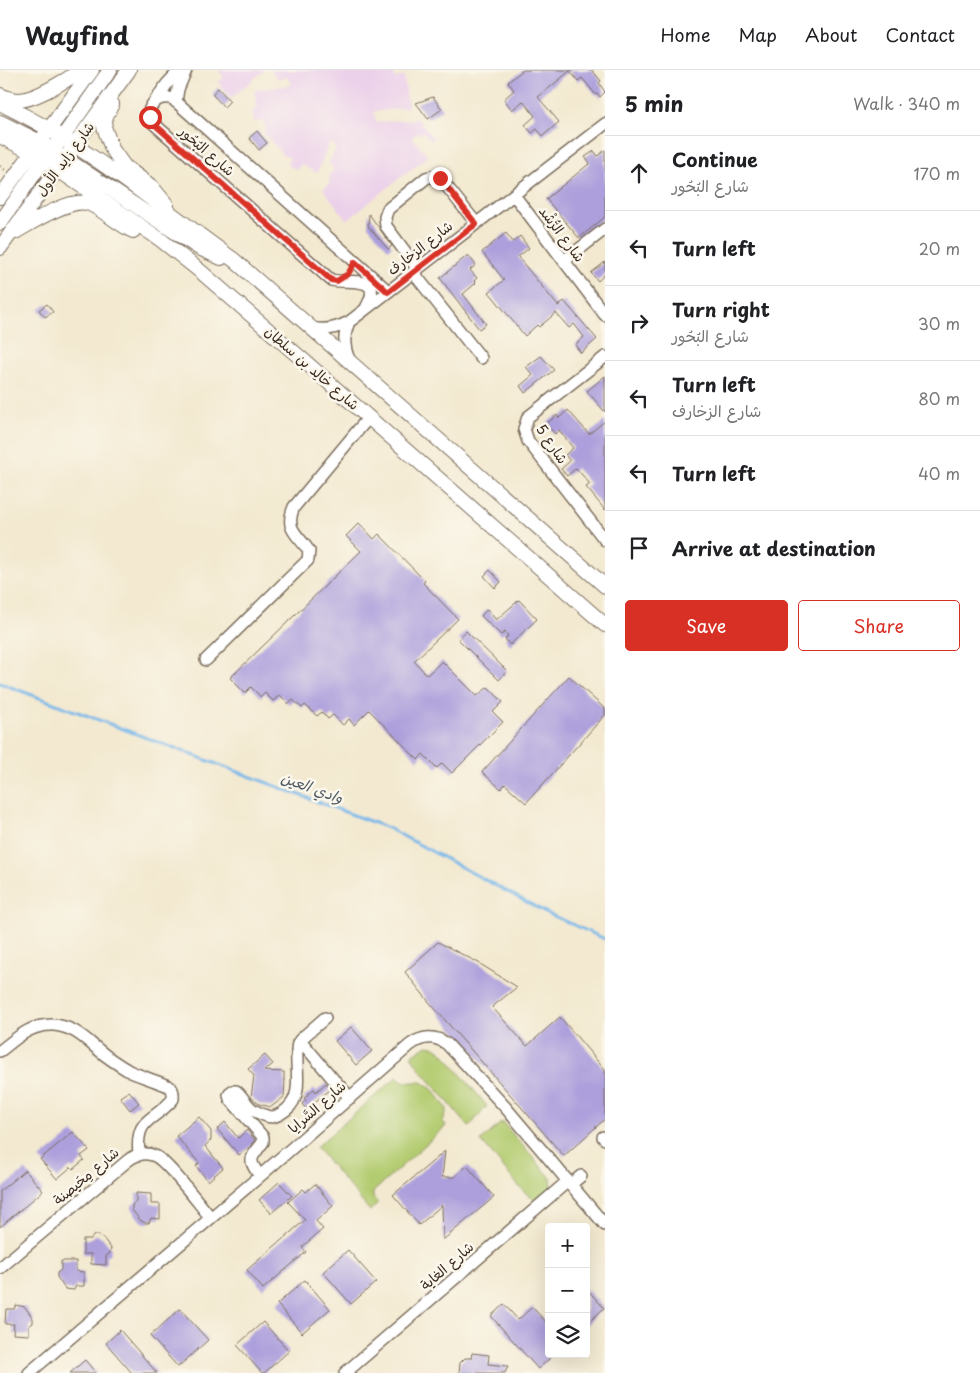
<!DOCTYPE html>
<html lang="en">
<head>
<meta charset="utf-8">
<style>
  :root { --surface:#fff; --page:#f6f6f6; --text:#202124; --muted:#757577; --line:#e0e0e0; --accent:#d93025 }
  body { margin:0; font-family:"Playpen Sans","Playpen Sans Arabic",sans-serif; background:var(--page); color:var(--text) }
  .controls { position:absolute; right:15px; bottom:15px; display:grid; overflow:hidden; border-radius:5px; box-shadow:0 5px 20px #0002 }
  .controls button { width:45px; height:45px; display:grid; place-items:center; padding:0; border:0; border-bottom:1px solid var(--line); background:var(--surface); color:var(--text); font:25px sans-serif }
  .stop { position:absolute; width:15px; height:15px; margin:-11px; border:4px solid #d93025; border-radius:50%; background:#fff }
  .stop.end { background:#d93025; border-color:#fff; box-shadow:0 1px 5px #0008 }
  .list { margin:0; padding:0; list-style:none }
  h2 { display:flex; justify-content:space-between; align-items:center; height:65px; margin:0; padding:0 20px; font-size:21px }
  h2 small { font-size:16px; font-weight:400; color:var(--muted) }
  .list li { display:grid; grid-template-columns:32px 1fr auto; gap:15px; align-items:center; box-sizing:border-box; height:75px; padding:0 20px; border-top:1px solid var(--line) }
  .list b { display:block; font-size:19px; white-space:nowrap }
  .list p { margin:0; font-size:16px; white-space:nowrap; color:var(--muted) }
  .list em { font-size:16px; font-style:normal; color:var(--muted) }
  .actions { display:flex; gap:10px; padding:15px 20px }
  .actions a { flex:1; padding:11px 0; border:1px solid var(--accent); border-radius:5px; text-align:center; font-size:18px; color:var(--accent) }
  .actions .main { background:var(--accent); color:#fff }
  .icon { flex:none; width:28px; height:28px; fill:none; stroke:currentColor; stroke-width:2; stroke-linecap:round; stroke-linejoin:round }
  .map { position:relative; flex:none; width:605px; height:1303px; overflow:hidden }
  header { display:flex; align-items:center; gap:30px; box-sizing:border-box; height:70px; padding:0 25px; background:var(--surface); border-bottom:1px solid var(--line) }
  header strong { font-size:24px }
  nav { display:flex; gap:28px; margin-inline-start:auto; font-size:18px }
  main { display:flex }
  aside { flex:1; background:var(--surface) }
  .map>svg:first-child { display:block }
  .built { fill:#ecd1ea }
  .green { fill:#b4cc71; stroke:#787b48 }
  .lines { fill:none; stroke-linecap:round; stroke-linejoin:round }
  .stream { stroke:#75b7ea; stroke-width:3 }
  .building { fill:#ac9fdc }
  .minor-casing { stroke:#7b6d5c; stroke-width:14 }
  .major-casing { stroke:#7b6d5c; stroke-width:16 }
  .path { stroke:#7b6d5c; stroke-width:2; stroke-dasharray:1 4; stroke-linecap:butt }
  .minor { stroke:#fff; stroke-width:11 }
  .major { stroke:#fff; stroke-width:14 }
  .route { stroke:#d93025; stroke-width:6 }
  .labels { text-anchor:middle; stroke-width:5; stroke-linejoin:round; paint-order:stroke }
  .street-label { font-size:14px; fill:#3b2a1e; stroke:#fbf7ec }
  .water-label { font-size:15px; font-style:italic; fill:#4f5b65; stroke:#fbf7ec }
</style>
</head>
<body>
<header>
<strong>Wayfind</strong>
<nav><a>Home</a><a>Map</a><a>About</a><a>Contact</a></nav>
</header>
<main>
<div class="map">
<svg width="605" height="1303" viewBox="0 0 605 1303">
  <rect width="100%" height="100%" fill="#fbf7ec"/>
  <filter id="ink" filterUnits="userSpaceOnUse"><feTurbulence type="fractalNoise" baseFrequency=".02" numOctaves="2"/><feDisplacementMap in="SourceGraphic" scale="10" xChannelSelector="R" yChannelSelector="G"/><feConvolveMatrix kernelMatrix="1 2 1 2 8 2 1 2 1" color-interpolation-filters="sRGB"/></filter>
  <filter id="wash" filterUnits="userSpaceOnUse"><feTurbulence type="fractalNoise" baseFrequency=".0096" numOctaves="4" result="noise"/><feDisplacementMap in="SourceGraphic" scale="20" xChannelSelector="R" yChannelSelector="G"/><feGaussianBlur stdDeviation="1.12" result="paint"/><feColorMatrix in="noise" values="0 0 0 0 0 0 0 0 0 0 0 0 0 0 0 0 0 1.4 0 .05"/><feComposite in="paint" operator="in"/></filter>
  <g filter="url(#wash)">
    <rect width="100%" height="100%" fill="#f3e9d0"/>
    <path class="built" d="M218 0H265L231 28 218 13 224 7Z
      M271 0H392L395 8 404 6 408 37 373 42 377 52 417 49 434 68 431 71 423 62 420 64 418 62 412 67 428 86 347 150 323 119 329 114 330 104 334 100 329 93 336 79 330 71 317 103 300 94 298 100 287 95 290 87 283 85 264 63 266 58 262 51 254 52 253 40 258 39 254 20 292 15 287 7 278 9Z"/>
    <path class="green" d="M427 975 433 976 442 982 487 1036 469 1057 421 1000 411 986Z
      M397 1007C409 1017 413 1009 423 1013 434 1017 441 1031 447 1039L443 1052 446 1056 373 1122V1128L378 1133 370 1141 316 1077Z
      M502 1052 551 1108 552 1118 537 1132 522 1120 481 1071Z"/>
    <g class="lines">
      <path class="stream" d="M0 613 388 758 549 844 605 869"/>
    </g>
    <g id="blocks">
      <path class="building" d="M523 0H592L601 11 599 13 605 22 600 27 598 24 596 25 582 8 578 11 570 1 538 27 559 52 543 66 537 59 532 63 525 55 535 46 523 31 512 40 504 29 514 20 508 12Z
        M218 18 230 31 224 37 212 24Z
        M433 27 442 39 428 49 416 33Z
        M257 61 267 73 259 80 249 68Z
        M605 80V147L579 168 546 129 590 93 585 87 594 81 598 86Z
        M369 144 392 176 388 179 368 156Z
        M506 163 513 172 520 166 529 178 518 187 558 236 564 231 597 269 581 283 575 275 584 267 574 254 569 258 556 243 539 257 537 255 525 266 489 222 504 210 482 182Z
        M468 185 476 195 470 200 477 208 474 211 476 213 463 224 486 254 479 259 440 208Z
        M605 192V204L598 211 591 203Z
        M47 234 53 242 45 247 39 240Z
        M541 286 554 300 525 323 520 316 533 305 526 297Z
        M605 306V342L587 321Z
        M568 340 589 364 605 351V440L586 417 590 414 576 398 567 406 561 399 570 391 565 385 573 378 559 360 555 364 546 354 557 345 559 348Z
        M359 453 374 469 379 464 425 511 423 513 458 549 414 591 427 605 442 591 477 626 488 617 503 632 493 642 503 652 452 703 442 693 437 698 423 684 418 690 369 640 354 655 349 649 343 655 333 645 328 649 322 642 317 646 305 635 302 638 293 630 289 634 280 625 273 631 265 623 261 627 251 617 245 623 230 608 361 481 346 466Z
        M490 500 501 512 495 518 484 506Z
        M519 530 537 549 510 575 505 569 508 566 505 562 501 565 481 546 487 539 496 550Z
        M466 561 507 601 499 610 458 569Z
        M569 606 605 639V645L526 733 505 714 501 719 482 702Z
        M438 872 477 892 517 917 492 937 527 976 560 947 605 1000V1049L564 1086 430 933 405 902Z
        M351 957 372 981 356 995 335 971Z
        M265 985 273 994 264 1001 284 1002V1010H285L284 1027 271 1037 259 1034 251 1027 254 1006 248 999Z
        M326 1013 331 1019 306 1039 302 1034 306 1030 304 1028 314 1019 316 1022Z
        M129 1021 139 1033 130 1040 120 1027Z
        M199 1047 211 1061V1070L205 1076 223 1098 208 1111 196 1096 199 1093 176 1066Z
        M225 1052 238 1068 247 1060 255 1070 251 1076 239 1085 217 1059Z
        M73 1062 89 1080 81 1086 84 1090 73 1099 71 1097 57 1109 40 1089Z
        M445 1081 442 1107H454L467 1096 494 1127 443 1170 442 1135 419 1155 393 1125Z
        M25 1100 43 1121 0 1157V1121Z
        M279 1112 292 1126 271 1143 259 1130Z
        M315 1114 333 1136 316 1151 323 1159 302 1177 306 1182 263 1219 247 1200 305 1150 288 1132 303 1119 306 1122Z
        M136 1123 151 1124V1134H160V1149L151 1148 149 1153H145L140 1150 132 1140V1135L136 1132Z
        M94 1165H97L102 1167 111 1178 110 1183 106 1186V1195L91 1194V1184H83V1169H91Z
        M348 1180 376 1212 351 1234 323 1202Z
        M61 1191H76V1201L84 1202V1216H76L74 1220 65 1219 57 1207V1203L61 1200Z
        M305 1210 330 1239 302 1263 277 1234Z
        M586 1218 604 1238 586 1255Z
        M504 1234 518 1250 532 1237 549 1255V1289L538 1299 491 1246Z
        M16 1235 25 1237 33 1248V1253L29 1256V1265L13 1264 14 1254H5L6 1239H14Z
        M180 1239 208 1270 178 1297 150 1266Z
        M263 1252 289 1281 264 1303H262L237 1275Z
        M120 1260 157 1303H132L106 1273Z
        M472 1283 489 1285 488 1294 508 1296 505 1303H459L460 1293 465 1288H471Z
        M85 1290 96 1303H70Z"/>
    </g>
  </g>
  <g filter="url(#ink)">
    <use href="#blocks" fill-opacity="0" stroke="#7b6d5c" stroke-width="1"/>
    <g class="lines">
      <defs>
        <path id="minor" d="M155 31 167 14 180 0
          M176 32 178 19 186 0
          M514 125 605 245
          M564 191 605 159
          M418 199 386 156 385 147 388 139 426 108 433 106 440 108 476 153
          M413 202 481 288
          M366 238C385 204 350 214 331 210L153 53 149 41C153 30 161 25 173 29L388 221
          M349 252C343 266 343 278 350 291
          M310 258C324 261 336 259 349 252L605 54
          M605 287 528 347 524 359 528 371 605 470
          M206 590 308 490 309 481C298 464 284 460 294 437L369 347
          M300 970 333 1009
          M0 981C17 968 30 954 54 955 75 957 85 969 100 981 109 989 119 995 129 1001 137 1005 169 1015 171 1018 174 1022 173 1025 173 1029 153 1053 135 1046 139 1085
          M335 1011 350 1028
          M603 1067 605 1069
          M260 1106C246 1088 252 1088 263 1072V1067L230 1029 229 1025 232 1021H236C243 1026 246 1036 255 1041 269 1048 273 1050 286 1040 306 1024 293 995 298 973L302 968 325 948
          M571 1114 581 1106
          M0 1198 126 1092C134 1085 144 1081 155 1086 167 1091 200 1135 211 1148
          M29 1303 260 1106 410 975C422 966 435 965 447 974L506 1038 605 1155
          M345 1303 568 1111"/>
        <path id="major" d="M0 25C6 28 13 30 20 30 36 29 67 10 81 0
          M0 33C17 42 34 50 50 60 115 99 173 146 234 190L605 516
          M112 34 106 46 104 57 112 79 124 96 152 117 166 134
          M0 52 48 76
          M0 66 33 83 161 170 200 201 310 296 605 555
          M57 75 110 0
          M33 83 49 82 66 89 199 178 221 188
          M0 127 92 0
          M0 153 48 84
          M15 162C31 153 72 126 90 134 105 141 118 154 133 161
          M0 178 129 0"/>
      </defs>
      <use href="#minor" class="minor-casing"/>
      <use href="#major" class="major-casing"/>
      <path class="path" d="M0 96 5 100"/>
      <use href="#minor" class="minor"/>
      <use href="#major" class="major"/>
    </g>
  </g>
  <g class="lines" filter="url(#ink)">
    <path class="route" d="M150 47 153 53 331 210 337 211 348 204 355 192 388 222 476 154 440 108"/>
  </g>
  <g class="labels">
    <g class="street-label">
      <text transform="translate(207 81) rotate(41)" y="5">شارع البُحُور</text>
      <text transform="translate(65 89) rotate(-54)" y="5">شارع زايد الأول</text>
      <text transform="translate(562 164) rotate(53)" y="5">شارع الرُّشْد</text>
      <text transform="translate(420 178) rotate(-38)" y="5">شارع الزخارف</text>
      <text transform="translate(312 298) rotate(41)" y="5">شارع خالِد بن سلطان</text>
      <text transform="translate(552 374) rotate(56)" y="5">شارع 5</text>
      <text transform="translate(317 1037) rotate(-41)" y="5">شارع السَّرايا</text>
      <text transform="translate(86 1106) rotate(-40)" y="5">شارع مِحَيصنة</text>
      <text transform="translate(447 1196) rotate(-41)" y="5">شارع الغاية</text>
    </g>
    <g class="water-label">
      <text transform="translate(312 718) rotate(20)" y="5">وادي العين</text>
    </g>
  </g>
</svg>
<div class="controls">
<button>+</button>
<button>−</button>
<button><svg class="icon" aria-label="layers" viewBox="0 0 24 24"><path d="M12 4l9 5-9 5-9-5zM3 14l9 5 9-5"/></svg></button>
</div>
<div class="stop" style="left:150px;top:47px"></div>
<div class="stop end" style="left:440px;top:108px"></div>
</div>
<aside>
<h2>5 min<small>Walk · 340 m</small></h2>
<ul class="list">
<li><svg class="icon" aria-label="ahead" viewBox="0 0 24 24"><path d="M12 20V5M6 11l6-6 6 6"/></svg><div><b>Continue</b><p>شارع البُحُور</p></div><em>170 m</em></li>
<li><svg class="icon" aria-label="left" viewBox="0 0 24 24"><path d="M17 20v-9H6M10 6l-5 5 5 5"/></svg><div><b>Turn left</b></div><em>20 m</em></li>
<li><svg class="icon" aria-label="right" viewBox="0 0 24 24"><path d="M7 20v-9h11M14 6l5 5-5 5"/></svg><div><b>Turn right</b><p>شارع البُحُور</p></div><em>30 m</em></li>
<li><svg class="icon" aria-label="left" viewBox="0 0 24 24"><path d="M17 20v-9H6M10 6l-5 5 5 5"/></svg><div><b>Turn left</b><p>شارع الزخارف</p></div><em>80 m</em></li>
<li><svg class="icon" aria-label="left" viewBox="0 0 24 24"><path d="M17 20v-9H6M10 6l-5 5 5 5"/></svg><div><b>Turn left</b></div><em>40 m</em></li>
<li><svg class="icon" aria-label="arrive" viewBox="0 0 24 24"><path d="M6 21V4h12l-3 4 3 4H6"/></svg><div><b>Arrive at destination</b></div></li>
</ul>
<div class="actions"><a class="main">Save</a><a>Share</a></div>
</aside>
</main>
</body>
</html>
